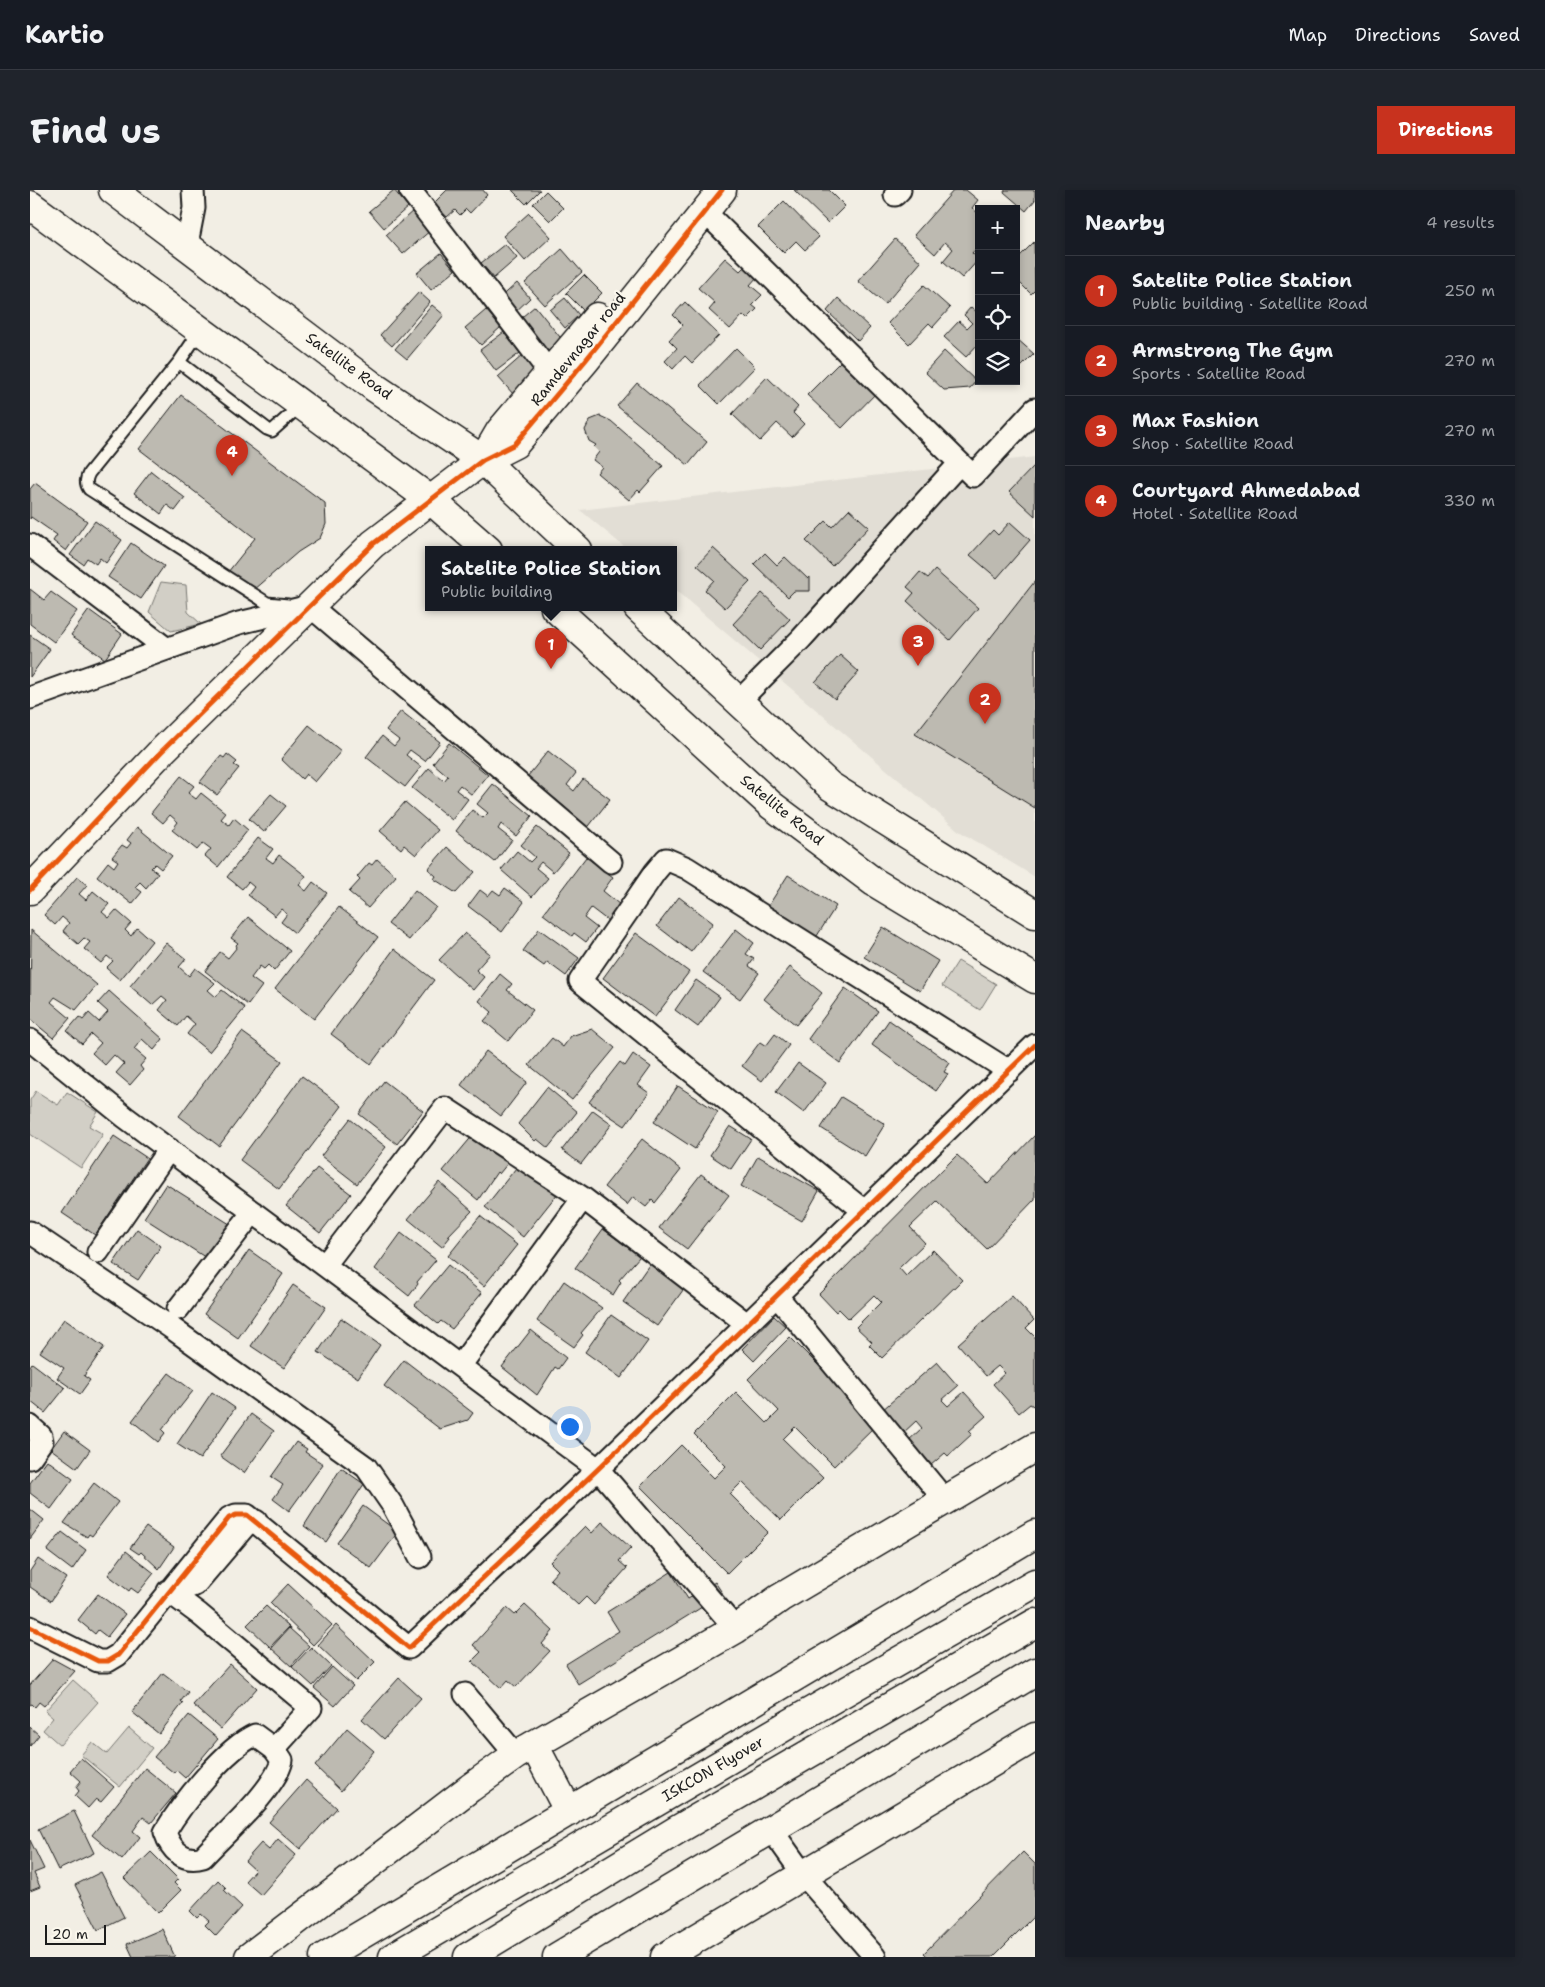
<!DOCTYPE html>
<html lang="en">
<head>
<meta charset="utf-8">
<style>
  :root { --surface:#171b24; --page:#20242c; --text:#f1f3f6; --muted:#9ea1a6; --line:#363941; --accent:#c8321e }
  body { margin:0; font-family:"Shantell Sans",sans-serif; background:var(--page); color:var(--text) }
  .controls { position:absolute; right:15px; top:15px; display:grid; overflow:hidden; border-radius:0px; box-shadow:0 2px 8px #0003 }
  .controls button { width:45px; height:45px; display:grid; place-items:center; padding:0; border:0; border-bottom:1px solid var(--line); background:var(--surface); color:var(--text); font:25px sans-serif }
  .scale { position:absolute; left:15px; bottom:12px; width:61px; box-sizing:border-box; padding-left:5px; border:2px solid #1c1c1c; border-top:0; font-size:14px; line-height:18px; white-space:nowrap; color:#1c1c1c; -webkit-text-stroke:4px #fbf7ec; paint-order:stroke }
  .you { position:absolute; left:539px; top:1236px; width:18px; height:18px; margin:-12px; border:4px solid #fff; border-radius:50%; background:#1a73e8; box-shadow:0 0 0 8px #1a73e833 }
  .badge { display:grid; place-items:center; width:32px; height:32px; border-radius:50%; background:var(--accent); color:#fff; font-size:16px; font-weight:700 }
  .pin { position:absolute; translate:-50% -41px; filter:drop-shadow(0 1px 2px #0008) }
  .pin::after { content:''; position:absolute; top:26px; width:18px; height:15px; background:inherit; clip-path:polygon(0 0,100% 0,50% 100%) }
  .popup { position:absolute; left:395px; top:356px; width:252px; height:65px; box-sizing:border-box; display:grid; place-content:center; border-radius:0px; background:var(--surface); filter:drop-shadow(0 1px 4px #0005); font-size:16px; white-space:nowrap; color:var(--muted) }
  .popup b { font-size:19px; color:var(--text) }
  .popup::after { content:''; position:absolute; left:50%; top:100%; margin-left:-10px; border:10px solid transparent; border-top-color:var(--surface) }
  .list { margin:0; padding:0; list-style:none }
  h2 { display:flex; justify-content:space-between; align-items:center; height:65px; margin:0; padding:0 20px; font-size:21px }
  h2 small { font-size:16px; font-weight:400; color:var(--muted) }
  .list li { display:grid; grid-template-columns:32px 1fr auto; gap:15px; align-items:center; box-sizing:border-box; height:70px; padding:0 20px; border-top:1px solid var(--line) }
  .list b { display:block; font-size:19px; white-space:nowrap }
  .list p { margin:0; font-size:16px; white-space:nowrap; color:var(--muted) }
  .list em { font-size:16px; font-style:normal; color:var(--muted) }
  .icon { flex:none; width:28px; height:28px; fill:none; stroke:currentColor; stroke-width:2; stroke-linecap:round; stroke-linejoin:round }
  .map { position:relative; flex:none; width:1005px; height:1767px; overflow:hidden; border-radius:0px }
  header { display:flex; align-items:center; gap:30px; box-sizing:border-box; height:70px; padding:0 25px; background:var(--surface); border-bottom:1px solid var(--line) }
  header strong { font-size:24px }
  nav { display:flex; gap:28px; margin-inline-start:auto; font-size:18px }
  .intro { display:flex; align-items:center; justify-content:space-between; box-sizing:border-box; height:120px; padding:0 30px }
  h1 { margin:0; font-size:35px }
  .button { padding:12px 22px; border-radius:0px; background:var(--accent); color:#fff; font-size:18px; font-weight:700 }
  main { display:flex; gap:30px; padding:0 30px }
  aside { flex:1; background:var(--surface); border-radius:0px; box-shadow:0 2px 8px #0003 }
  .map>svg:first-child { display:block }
  .built { fill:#e2ded5 }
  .green { fill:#d2cfc6; stroke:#777671 }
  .building { fill:#bdbab1; stroke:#1c1c1c }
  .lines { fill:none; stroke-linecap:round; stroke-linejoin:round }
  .lane-casing { stroke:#1c1c1c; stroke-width:15 }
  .street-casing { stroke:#1c1c1c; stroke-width:25 }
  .secondary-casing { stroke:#1c1c1c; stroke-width:31 }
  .primary-casing { stroke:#1c1c1c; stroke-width:31 }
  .highway-casing { stroke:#1c1c1c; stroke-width:31 }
  .lane { stroke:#fbf7ec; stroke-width:11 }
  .street { stroke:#fbf7ec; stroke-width:21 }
  .secondary { stroke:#fbf7ec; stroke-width:28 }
  .primary { stroke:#fbf7ec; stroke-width:28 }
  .highway { stroke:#fbf7ec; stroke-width:28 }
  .cycleway-casing { stroke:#fbf7ec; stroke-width:8 }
  .cycleway { stroke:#e8590c; stroke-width:5 }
  .labels { text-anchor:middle; stroke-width:4.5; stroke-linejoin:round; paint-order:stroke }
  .street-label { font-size:15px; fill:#1c1c1c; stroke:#fbf7ec }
</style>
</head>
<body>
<header>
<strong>Kartio</strong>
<nav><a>Map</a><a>Directions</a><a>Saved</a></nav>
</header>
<div class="intro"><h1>Find us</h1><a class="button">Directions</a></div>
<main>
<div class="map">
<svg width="1005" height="1767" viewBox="0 0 1005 1767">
  <rect width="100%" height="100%" fill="#f2eee4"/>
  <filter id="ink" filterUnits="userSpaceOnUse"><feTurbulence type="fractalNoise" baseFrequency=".02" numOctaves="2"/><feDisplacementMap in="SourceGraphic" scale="10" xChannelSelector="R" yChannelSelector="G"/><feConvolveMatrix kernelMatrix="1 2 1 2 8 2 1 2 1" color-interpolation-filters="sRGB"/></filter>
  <g filter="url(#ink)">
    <path class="built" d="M1005 267V687L929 641 644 399V360H598L550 320Z"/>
    <path class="green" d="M131 392 156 395 158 422 171 434 141 441 119 422Z
      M928 771 966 794 950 820 912 796Z
      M6 901 28 915 37 902 68 922 59 936 73 944 51 978 0 944V910Z
      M43 1490 68 1512 30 1555 13 1540 23 1528 15 1521Z
      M99 1538 122 1558 90 1597 51 1565 62 1552 77 1564Z"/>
    <path class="building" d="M364 0 378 17 354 38 339 21Z
      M417 0H453L457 5 440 23 436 19 430 25 425 20 417 27 404 13Z
      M482 0H510L496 14Z
      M764 0H799L815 16 798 33Z
      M924 0H936L948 10 942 18 949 24V55L942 63 949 69 932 88 913 71 923 59 915 52 905 64 884 45Z
      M975 0H1005V10L996 21 974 2Z
      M516 1 533 18 520 31 503 14Z
      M754 11 789 47 775 60 766 51 754 63 728 37Z
      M384 20 401 40 373 64 356 45Z
      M499 23 521 47 495 71 473 46Z
      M865 49 891 72 855 114 828 91Z
      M1004 52 1005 100 1001 104 986 89V70Z
      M475 54 487 68 464 88 451 73Z
      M532 59 552 82 515 115 495 93Z
      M411 63 425 80 401 100 387 83Z
      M695 68 710 81 715 76 727 87 720 95 732 105 722 115 727 119 717 129 713 125 700 139 679 120 685 113 668 98Z
      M554 85 572 103 554 121 536 103Z
      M487 93 500 108 482 125 468 110Z
      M894 95 920 118 903 137 899 133 879 154 858 133Z
      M389 102 400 112 362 156 350 145Z
      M535 108 549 125 535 138 520 120Z
      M808 108 840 138 828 151 797 121Z
      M655 112 689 145 662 173 655 166 643 179 635 171 647 158 639 150 653 135 643 125Z
      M402 115 414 125 377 169 365 159Z
      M505 116 534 152 514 167 486 132Z
      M941 117 949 124V153L936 167 914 147 929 131 937 138 942 133 934 125Z
      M456 120 471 137 451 155 435 138Z
      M474 142 490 163 466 181 450 160Z
      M986 148 1004 164 986 182Z
      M706 158 725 177 689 214 670 195Z
      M914 161 946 191 940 198 914 200 895 182Z
      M493 165 509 183 484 205 468 187Z
      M817 165 851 198 812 238 777 205Z
      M737 187 768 217 763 223 774 234 762 247 747 233 730 251 702 224Z
      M607 193 677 252 658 275 587 216Z
      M151 205 295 313 296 334 290 348 268 362 224 400 198 382 225 348 109 259Z
      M570 226 581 231 633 276 610 302 608 300 599 310 567 283 572 277 563 270 569 262 564 257 566 255 559 251 555 240 560 230Z
      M1004 276 1005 277V326L979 302Z
      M121 281 155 308 145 321 137 315 131 324 104 303Z
      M5 293 57 331 36 361 23 351 27 345 1 327 0 329V299Z
      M819 319 839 337 802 376 776 351 796 331 802 337Z
      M65 331 92 350 76 373 70 368 66 374 57 368 53 374 40 365Z
      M980 332 1000 350 967 388 940 365 963 340 968 345Z
      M101 353 134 376 111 409 78 387Z
      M683 358 720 392 695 418 675 400 684 390 667 375Z
      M735 363 747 375 755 367 778 389 780 387V401H764L758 407 724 374Z
      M905 380 948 418 920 450 877 411 884 403 877 397 890 382 898 388Z
      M1005 391V618L885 544Z
      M0 399 14 410 21 402 47 421 24 452 0 434Z
      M732 403 760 429 730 460 703 434Z
      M59 420 92 444 75 469 41 445Z
      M0 445 20 459 0 487Z
      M810 465 829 482 805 509 785 492Z
      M371 521 410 552 395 571 380 560 376 565 391 577 375 597 336 567 352 546 364 556 369 550 356 540Z
      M279 535 311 561 285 592 276 584 272 589 251 569Z
      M419 553 458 585 442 605 430 595 426 600 438 609 422 630 382 598 399 578 414 591 418 586 403 573Z
      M518 561 546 583 537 595 544 601 553 589 580 609 556 640 534 623 537 619 525 609 521 614 493 592Z
      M197 564 207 572 204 575 209 578 187 605 170 592 191 566 194 568Z
      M151 586 164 596 158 603 166 609 171 603 196 623 191 629 199 635 204 628 218 640 188 677 175 666 181 659 173 653 167 660 142 640 148 632 140 625 133 633 121 623Z
      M463 594 502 626 486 646 471 634 468 639 482 650 465 672 426 641 442 620 453 628 458 623 447 614Z
      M241 604 256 616 234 642 219 629Z
      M375 612 408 640 386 665 374 655 371 659 350 641Z
      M107 637 142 666 131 679 125 674 121 678 128 683 116 698 110 692 105 697 112 702 102 714 67 686 78 672 84 677 88 671 82 667 92 655 97 658 101 653 97 650Z
      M507 637 539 663 523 682 511 672 506 678 518 688 502 707 471 680 487 661 500 672 505 667 491 655Z
      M228 648 243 659 236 668 243 673 249 665 276 686 269 695 276 701 283 692 297 703 265 743 251 732 257 724 251 719 245 726 218 705 224 697 218 692 212 699 197 687Z
      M417 657 445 682 426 703 404 689 406 686 398 679Z
      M556 667 583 687 573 701 590 715 578 731 561 718 554 728 567 738 556 752 544 743 542 746 513 724Z
      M347 669 366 686 338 718 319 702 330 690 327 687 339 673 342 675Z
      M758 685 806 716 785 749 737 718Z
      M47 687 57 695 49 704 56 710 63 701 79 714 72 722 79 728 86 720 101 733 95 740 101 746 107 738 122 751 90 790 76 778 83 771 77 766 71 773 54 759 60 752 54 748 48 754 33 741 39 733 32 727 25 735 14 725Z
      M475 698 494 712 472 742 438 716 450 700 458 706 463 700 470 705Z
      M385 700 406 717 379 750 358 734Z
      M649 707 683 733 661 762 627 736Z
      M309 717 348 747 284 829 245 799Z
      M218 727 260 761 244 781 238 775 234 779 230 776 221 788 232 796 218 815 175 781 190 762 198 768 207 757 206 755 208 753 201 748Z
      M853 737 908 771 890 801 834 767Z
      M509 739 549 768 536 786 517 772 514 776 493 761Z
      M706 739 724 753 716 764 724 769 719 776 729 783 710 809 673 782Z
      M1 740 67 795 46 820 25 807 21 812 40 828 23 848 0 829Z
      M435 743 460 764 446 780 454 787 443 800 409 770Z
      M606 743 659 782 625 827 573 788Z
      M136 753 156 769 149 777 159 786 165 778 185 793 178 800 186 807 192 800 215 818 179 862 157 844 165 834 156 826 148 836 129 820 137 810 132 806 122 815 100 796Z
      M364 759 404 790 341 874 301 844Z
      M760 777 792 803 766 835 734 809Z
      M470 784 482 794 477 800 503 820 478 851 454 831 462 822 449 811Z
      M666 790 690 807 668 837 645 820Z
      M815 798 848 821 810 873 778 849Z
      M79 801 133 849 124 860 112 849 104 859 116 869 110 876 113 880 100 895 86 883 94 874 84 865 75 875 62 863 71 853 61 844 52 854 37 841 49 827 53 830 59 823 69 832 78 822 68 813Z
      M859 830 920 873 914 882 918 884 906 901 842 855Z
      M562 839 585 858 542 910 499 875 522 848 533 857 541 846Z
      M212 842 252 871 189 956 149 926Z
      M745 844 759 855 732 891 712 876 730 852 736 856Z
      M456 861 497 892 471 926 431 895Z
      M603 864 621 877 608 895 619 903 595 936 559 912 590 872 595 876Z
      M768 873 796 893 774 923 746 902Z
      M272 886 312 916 249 999 210 970Z
      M354 891 393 921 367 954 329 924Z
      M648 896 688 922 665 959 624 932Z
      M517 897 547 922 518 958 507 949 505 951 488 934Z
      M811 907 855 934 835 966 791 938Z
      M563 920 582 934 551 974 532 960Z
      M320 929 356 957 327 994 291 966Z
      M700 936 721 949 701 979 680 965Z
      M444 944 478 973 469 984 467 982 448 1010 413 981Z
      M1005 945V1009L957 1059 907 1011 880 1037 895 1053 869 1078 876 1086 903 1060 932 1090 852 1168 839 1155 842 1152 826 1137 851 1112 844 1105 819 1129 809 1119 806 1122 789 1104 927 965 958 994Z
      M84 946 117 968 65 1045 32 1023Z
      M612 949 651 980 625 1013 622 1010 616 1017 603 1007 597 1015 574 997Z
      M728 966 789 1001 772 1031 711 996Z
      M490 973 528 1003 493 1047 455 1017Z
      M287 978 321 1004 290 1043 256 1016Z
      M671 984 699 1005 657 1059 629 1038Z
      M409 992 442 1021 418 1046 420 1047 412 1057 378 1029Z
      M136 994 203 1036 181 1071 114 1028Z
      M450 1026 487 1055 454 1096 418 1066Z
      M107 1039 131 1056 108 1090 83 1074Z
      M573 1039 610 1066 589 1090 591 1092 583 1105 545 1078Z
      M371 1043 406 1070 387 1092 388 1094 379 1106 345 1079Z
      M219 1060 253 1084 208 1148 174 1124Z
      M621 1072 656 1096 627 1136 593 1112Z
      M418 1075 452 1103 422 1139 411 1131 408 1134 385 1115Z
      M534 1091 572 1118 551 1143 553 1145 544 1157 507 1131Z
      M263 1095 296 1117 254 1178 221 1156Z
      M982 1106 1004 1130 996 1138 1005 1147V1217L1000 1214 989 1223 963 1194 975 1183 968 1176 956 1186 928 1154Z
      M581 1125 618 1151 591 1188 555 1162Z
      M744 1126 756 1137 724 1171 712 1159Z
      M311 1128 350 1155 328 1188 288 1162Z
      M34 1129 74 1157 54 1186 60 1190 50 1204 27 1188 34 1178 10 1162Z
      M501 1140 536 1168 528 1179 525 1177 507 1205 472 1177Z
      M760 1147 847 1234 804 1276 765 1237 753 1249 793 1288 751 1330 712 1292 700 1304 738 1342 697 1383 610 1296 651 1255 684 1288 696 1276 664 1244 706 1202 737 1233 749 1221 718 1189Z
      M374 1170 443 1223 438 1230 410 1239 354 1196Z
      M907 1172 928 1196 912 1210 918 1216 934 1202 956 1226 939 1241 942 1244 918 1266 915 1263 900 1276 878 1251 892 1238 886 1231 872 1244 851 1221Z
      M2 1173 35 1198 15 1223 0 1211V1176Z
      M139 1183 163 1201 132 1240 135 1243 128 1252 102 1231Z
      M182 1202 205 1218 170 1269 147 1254Z
      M221 1224 244 1241 214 1283 190 1266Z
      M34 1241 60 1260 47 1278 21 1259Z
      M266 1252 277 1259 275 1262 293 1274 259 1321 243 1309 253 1295 241 1287Z
      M17 1270 43 1289 21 1319 0 1303V1293Z
      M311 1278 334 1294 296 1352 274 1336Z
      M64 1293 88 1312 62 1346 59 1344 57 1347 34 1333Z
      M333 1316 368 1342 341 1378 307 1353Z
      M0 1319 14 1330 0 1349Z
      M572 1332 601 1358 589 1371 597 1378 564 1415 556 1407 548 1415 520 1389 528 1380 520 1372 555 1336 562 1343Z
      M116 1337 144 1357 129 1379 111 1362 109 1364 100 1358Z
      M32 1342 56 1360 42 1380 17 1361Z
      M96 1361 124 1383 108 1403 101 1398 99 1401 78 1385Z
      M8 1369 36 1388 21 1411 0 1397V1381Z
      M641 1382 658 1409 685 1392 693 1404 548 1494 536 1474 589 1441 577 1422Z
      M258 1394 302 1435 283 1455 240 1413Z
      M68 1404 95 1424 77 1447 68 1440 65 1444 48 1430Z
      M495 1415 523 1441 512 1454 520 1461 486 1497 478 1490 471 1498 442 1471 451 1462 443 1455 477 1418 485 1425Z
      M236 1416 259 1437 240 1457 217 1435Z
      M306 1435 345 1472 326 1491 288 1455Z
      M259 1438 279 1456 261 1476 241 1458Z
      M281 1457 301 1476 283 1496 262 1477Z
      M23 1469 45 1481 14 1516 9 1512 5 1517 2 1514 0 1515V1495Z
      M200 1474 227 1498 191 1539 163 1515Z
      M302 1477 323 1496 305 1516 284 1498Z
      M133 1483 158 1502 151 1511 153 1513 129 1544 102 1522Z
      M369 1488 391 1508 354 1549 332 1529Z
      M159 1525 188 1549 155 1588 146 1580 144 1583 124 1567Z
      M0 1537 9 1545 0 1556Z
      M317 1538 344 1561 311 1601 285 1576Z
      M51 1568 84 1597 71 1612 66 1609 58 1618 45 1606 49 1601 46 1597 51 1591 40 1581Z
      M115 1578 146 1603 121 1633 113 1627 103 1641 110 1647 92 1670 62 1645Z
      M276 1590 307 1618 270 1659 239 1632Z
      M44 1621 64 1663 28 1680 8 1639Z
      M248 1649 266 1665 231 1705 215 1691 225 1680 215 1671 231 1653 239 1660Z
      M0 1650 14 1679 4 1683 10 1697 0 1701Z
      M121 1662 148 1689 144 1693 151 1700 128 1723 94 1688Z
      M993 1662 1005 1674V1725L963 1767H898L894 1763Z
      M71 1682 94 1727 68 1740 45 1695Z
      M188 1690 196 1698 194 1700 212 1717 186 1746 175 1735 179 1731 171 1724 167 1728 160 1721Z
      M132 1739 145 1767H103L97 1754Z"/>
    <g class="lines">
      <defs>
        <path id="lane" d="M170 141 149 172 237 239 242 241 271 215
          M149 172 59 283C56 289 55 293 59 299L237 413 258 415"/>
        <path id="street" d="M380 0 520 183
          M865 5 870 0
          M674 21 943 286 1005 219
          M157 54 164 18 163 0
          M0 355 137 459
          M0 508 209 433 280 416 581 672
          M708 512 771 449 930 273
          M0 850 95 927 568 1279 706 1439
          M834 1021 550 791 625 682 636 669 657 678 979 881
          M0 1042 143 1139 336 1277 363 1316 390 1367
          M68 1062 139 959
          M295 1075 415 918 553 1008 717 1134
          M747 1106 914 1309
          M148 1119 223 1022
          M430 1176 553 1008
          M0 1236 11 1246 12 1251 0 1268
          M138 1401 169 1424 281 1518 244 1559 252 1570C246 1599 195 1643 173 1667 153 1673 141 1660 135 1642 152 1613 196 1558 225 1545L244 1559
          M138 1401 154 1399 165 1395 216 1335 226 1331
          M0 1437 68 1471H78L88 1465 199 1328 206 1325H217L379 1458 568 1279 1005 855
          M435 1504 486 1565
          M741 1639 773 1684 845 1767"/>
        <path id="secondary" d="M83 0 344 197 453 270 548 360
          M0 15 402 311 458 360
          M453 270 470 241 567 127
          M525 418 741 615 844 692 1005 789
          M608 418 800 596 1005 724
          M0 700 131 562 343 354 453 270 485 254 555 171 692 0
          M219 1767 440 1598 486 1565 706 1439 750 1408 1005 1257
          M635 1767 1005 1547"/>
        <path id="primary" d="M504 1555 539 1622
          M294 1767 1005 1344
          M527 1767 1005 1482"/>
        <path id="highway" d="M363 1767 759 1534 1005 1393
          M438 1767 647 1640 1005 1433"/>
      </defs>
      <use href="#lane" class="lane-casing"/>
      <use href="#street" class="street-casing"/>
      <use href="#secondary" class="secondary-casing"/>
      <use href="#primary" class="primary-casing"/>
      <use href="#highway" class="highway-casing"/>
      <use href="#lane" class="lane"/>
      <use href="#street" class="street"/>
      <use href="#secondary" class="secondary"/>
      <use href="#primary" class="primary"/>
      <use href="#highway" class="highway"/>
      <defs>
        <path id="cycleway" d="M0 700 131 562 343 354 453 270 485 254 555 171 692 0
          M0 1437 68 1471H78L88 1465 199 1328 206 1325H217L379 1458 568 1279 1005 855"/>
      </defs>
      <use href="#cycleway" class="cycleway-casing"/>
      <use href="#cycleway" class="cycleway"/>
    </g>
  </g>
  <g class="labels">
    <g class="street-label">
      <text transform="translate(548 159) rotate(-51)" y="5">Ramdevnagar road</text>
      <text transform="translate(319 176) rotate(36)" y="5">Satellite Road</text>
      <text transform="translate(752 620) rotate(39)" y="5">Satellite Road</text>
      <text transform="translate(683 1579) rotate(-30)" y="5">ISKCON Flyover</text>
    </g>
  </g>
</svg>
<div class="controls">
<button>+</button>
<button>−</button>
<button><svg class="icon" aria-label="locate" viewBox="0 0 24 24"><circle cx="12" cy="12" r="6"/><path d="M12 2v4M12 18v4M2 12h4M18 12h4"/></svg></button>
<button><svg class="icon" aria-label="layers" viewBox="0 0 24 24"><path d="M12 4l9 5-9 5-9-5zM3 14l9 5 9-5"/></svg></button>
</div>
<div class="scale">20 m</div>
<div class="you"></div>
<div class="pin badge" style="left:521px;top:479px">1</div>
<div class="popup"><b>Satelite Police Station</b>Public building</div>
<div class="pin badge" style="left:955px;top:534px">2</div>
<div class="pin badge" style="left:888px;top:476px">3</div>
<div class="pin badge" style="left:202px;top:286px">4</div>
</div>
<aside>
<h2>Nearby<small>4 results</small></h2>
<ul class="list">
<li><span class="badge">1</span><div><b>Satelite Police Station</b><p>Public building · Satellite Road</p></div><em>250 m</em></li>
<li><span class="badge">2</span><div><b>Armstrong The Gym</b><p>Sports · Satellite Road</p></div><em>270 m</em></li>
<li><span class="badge">3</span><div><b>Max Fashion</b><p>Shop · Satellite Road</p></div><em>270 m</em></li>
<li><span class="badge">4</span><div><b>Courtyard Ahmedabad</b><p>Hotel · Satellite Road</p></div><em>330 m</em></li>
</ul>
</aside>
</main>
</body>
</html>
